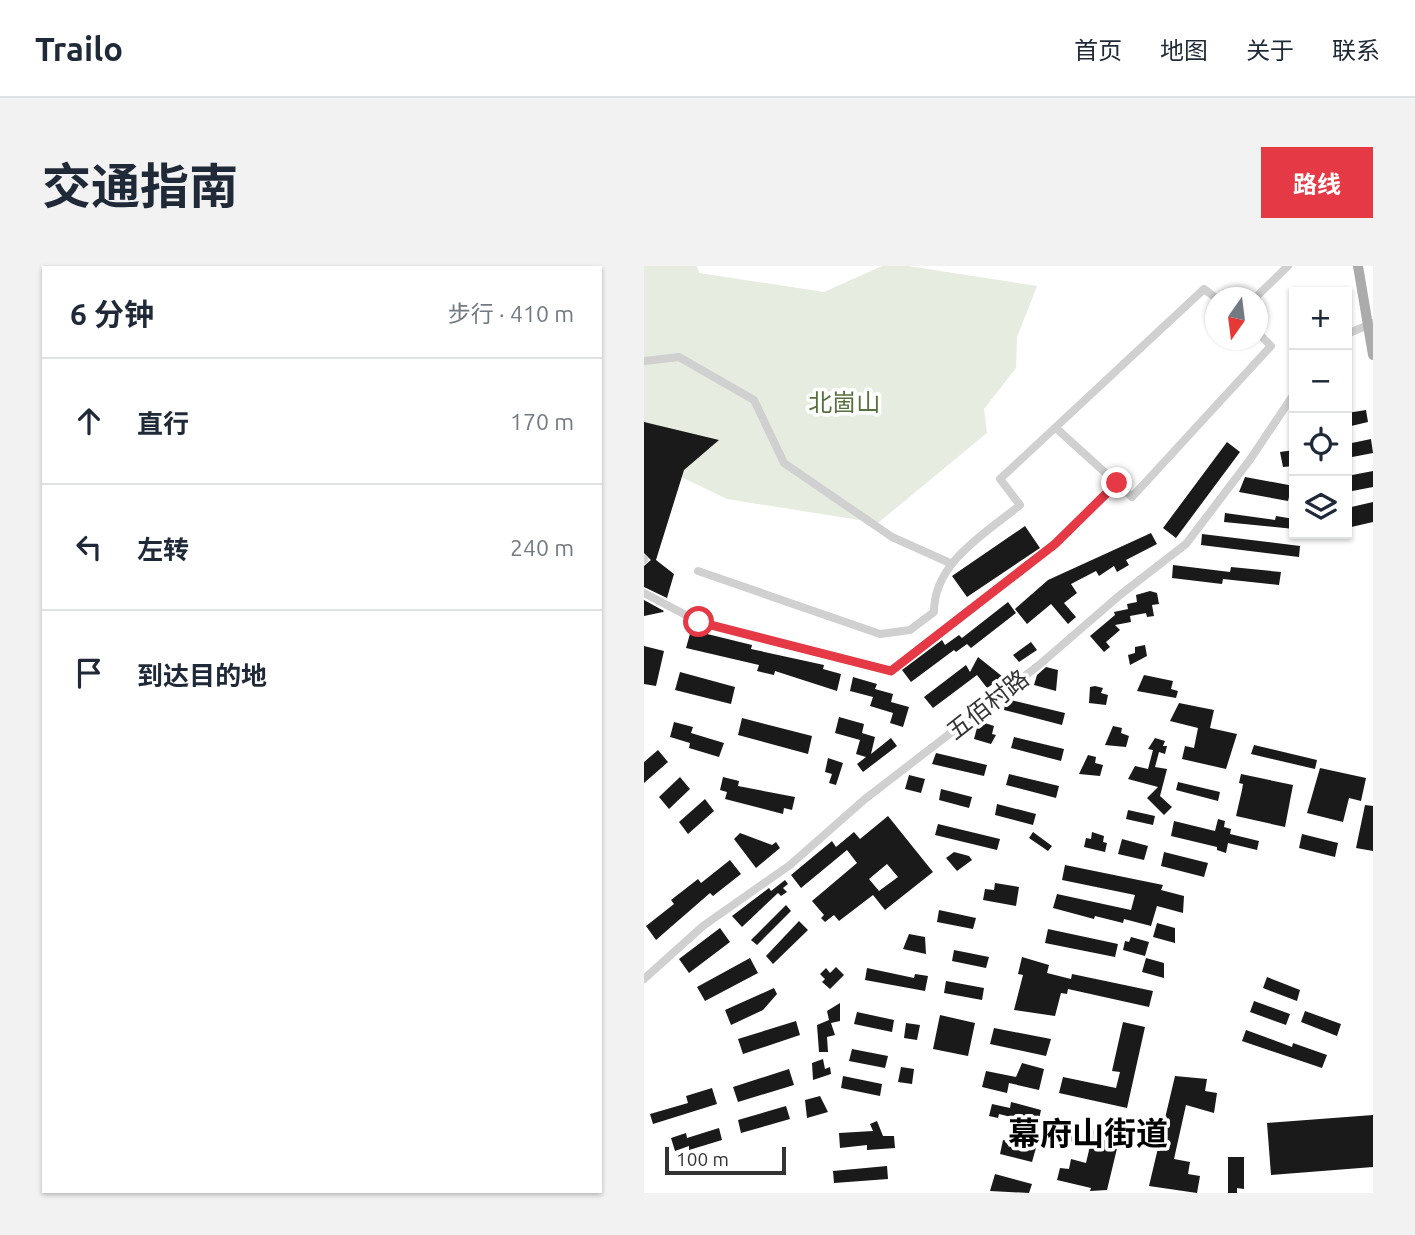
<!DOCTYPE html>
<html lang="zh">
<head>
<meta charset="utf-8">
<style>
  :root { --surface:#fff; --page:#f2f2f3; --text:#1f2937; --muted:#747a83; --line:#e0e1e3; --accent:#e63946 }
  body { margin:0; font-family:Ubuntu,"Noto Sans SC",sans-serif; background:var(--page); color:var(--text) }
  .controls { position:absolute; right:21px; top:21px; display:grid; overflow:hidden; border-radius:0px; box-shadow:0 2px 5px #0004 }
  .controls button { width:63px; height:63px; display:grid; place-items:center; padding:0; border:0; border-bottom:2px solid var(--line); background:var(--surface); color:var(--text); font:35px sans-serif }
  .compass { position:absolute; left:561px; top:21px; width:63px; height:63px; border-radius:50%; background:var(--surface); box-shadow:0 2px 5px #0004; rotate:194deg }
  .scale { position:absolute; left:21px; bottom:18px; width:121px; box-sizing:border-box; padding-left:7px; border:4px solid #333; border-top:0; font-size:19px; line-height:24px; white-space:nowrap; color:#333; -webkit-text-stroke:5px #fff; paint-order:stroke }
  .stop { position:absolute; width:21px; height:21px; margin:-16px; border:5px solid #e63946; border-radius:50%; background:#fff }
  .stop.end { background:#e63946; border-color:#fff; box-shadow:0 2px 7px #0008 }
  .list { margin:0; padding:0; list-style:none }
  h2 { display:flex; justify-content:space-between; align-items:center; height:91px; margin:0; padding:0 28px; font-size:30px }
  h2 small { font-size:23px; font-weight:400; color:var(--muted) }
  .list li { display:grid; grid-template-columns:46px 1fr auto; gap:21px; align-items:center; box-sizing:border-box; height:126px; padding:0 28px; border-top:2px solid var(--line) }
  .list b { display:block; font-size:26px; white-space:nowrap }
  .list em { font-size:23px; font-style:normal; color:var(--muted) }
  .icon { flex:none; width:38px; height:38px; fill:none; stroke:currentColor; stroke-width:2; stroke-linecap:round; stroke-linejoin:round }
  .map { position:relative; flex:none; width:729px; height:927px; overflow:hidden; border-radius:0px }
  header { display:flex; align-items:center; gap:42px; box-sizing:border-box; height:98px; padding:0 35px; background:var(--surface); border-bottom:2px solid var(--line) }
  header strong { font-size:33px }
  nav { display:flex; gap:38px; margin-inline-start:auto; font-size:24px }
  .intro { display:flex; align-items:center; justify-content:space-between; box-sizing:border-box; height:168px; padding:0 42px }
  h1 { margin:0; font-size:49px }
  .button { padding:18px 32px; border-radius:0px; background:var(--accent); color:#fff; font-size:24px; font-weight:700 }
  main { display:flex; gap:42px; padding:0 42px }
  aside { flex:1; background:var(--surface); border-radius:0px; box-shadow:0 2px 5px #0004 }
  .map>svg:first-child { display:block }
  .green { fill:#e6ecdf }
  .building { fill:#1a1a1a; fill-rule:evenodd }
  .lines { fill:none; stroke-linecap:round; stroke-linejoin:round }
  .minor { stroke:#d0d0d0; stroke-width:8 }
  .major { stroke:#ababab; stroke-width:10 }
  .route { stroke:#e63946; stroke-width:9 }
  .labels { text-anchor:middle; stroke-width:7; stroke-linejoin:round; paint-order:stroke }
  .park-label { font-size:24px; fill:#56703f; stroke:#fff }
  .street-label { font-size:24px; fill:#333; stroke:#fff }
  .district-label { font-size:32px; font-weight:bold; fill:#000; stroke:#fff }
</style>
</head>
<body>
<header>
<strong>Trailo</strong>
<nav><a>首页</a><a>地图</a><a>关于</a><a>联系</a></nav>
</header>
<div class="intro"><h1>交通指南</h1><a class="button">路线</a></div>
<main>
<aside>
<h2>6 分钟<small>步行 · 410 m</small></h2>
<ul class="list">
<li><svg class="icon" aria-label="ahead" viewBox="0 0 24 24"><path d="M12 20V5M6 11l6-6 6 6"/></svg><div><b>直行</b></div><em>170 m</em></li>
<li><svg class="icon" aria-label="left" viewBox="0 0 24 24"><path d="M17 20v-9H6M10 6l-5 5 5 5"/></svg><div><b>左转</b></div><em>240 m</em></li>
<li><svg class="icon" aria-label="arrive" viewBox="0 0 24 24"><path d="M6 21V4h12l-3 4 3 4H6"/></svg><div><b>到达目的地</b></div></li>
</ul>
</aside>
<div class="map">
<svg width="729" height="927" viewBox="0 0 729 927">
  <rect width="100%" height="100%" fill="#fff"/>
  <path class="green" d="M0 0H53L55 7 180 26 238 0H264L393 20 373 71 372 102 340 143 343 167 234 257 83 233 0 193Z"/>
  <path class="building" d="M722 144 724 156 703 161V147Z
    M0 156 75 174 40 204 12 294 30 308 23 332 0 321V300L7 294 0 287Z
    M727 173 729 187 703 192V178Z
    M583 176 596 186 532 272 519 262Z
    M650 184V200L639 201 636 186Z
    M729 205V221L703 226V210Z
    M601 211 650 220V232L645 231 644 235 595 226Z
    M729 236V256L703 262V242Z
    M581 247 631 254 632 250 650 253V263L580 256Z
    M381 260 396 282 323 331 308 310Z
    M507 267 513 278 482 294 485 299 473 306 470 300 455 310 452 305 427 318 433 327 420 337 432 351 424 358 407 338 383 358 371 343 404 314Z
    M558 268 656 280 655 291 557 279Z
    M529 299 586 306 587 301 637 306 635 319 579 313 578 318 528 312Z
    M506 325 513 327 515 338 508 339 510 350 503 351 502 347 486 350 487 356 471 359 476 364 462 376 466 381 460 386 446 370 471 349 470 346 484 343 483 338 493 336 492 329Z
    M0 334 20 345 19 346 0 350Z
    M364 336 372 347 327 382 323 378 312 386 310 384 267 416 258 404 298 374 301 379 315 369 318 372Z
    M47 364 108 379 107 383 180 399 179 403 197 408 193 425 131 405 130 409 113 405 115 399 42 382Z
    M387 376 393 384 375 396 369 389Z
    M501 379 503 390 486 399 484 389 491 387V381Z
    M0 380 20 385 12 420 0 418Z
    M334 391 359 411 343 422 333 409 289 442 280 431 322 399 326 406Z
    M402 401 414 404 412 425 390 419 393 409Z
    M36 406 91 421 87 438 31 424Z
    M500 409 529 415 527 423 534 425 532 432 493 425Z
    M209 411 233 418 231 423 249 428 247 436 265 441 259 461 246 457 249 447 226 440 229 431 206 425Z
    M451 420 459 422 457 427 464 429 462 439 445 437 446 421Z
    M362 433 421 447 418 459 360 444Z
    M535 437 570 444 566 462 593 468 582 503 538 493 541 480 550 482 554 462 526 455Z
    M195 451 220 458 218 467 231 471 227 488 247 472 253 480 219 506 213 498 222 491 212 488 216 474 191 467Z
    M98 452 168 470 164 488 94 469Z
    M30 456 49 461 47 467 80 477 75 491 45 482 46 477 26 471Z
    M338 456 350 460 348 468 352 469 347 478 330 473 334 458Z
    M469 460 478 462 477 467 485 470 482 481 461 479Z
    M370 471 420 483 417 495 367 482Z
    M511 472 521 475 519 480H523L521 488 515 486 511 501 523 503 516 530 528 541 520 549 503 532 514 521 484 513 491 500 504 503 509 484 504 483Z
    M610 479 673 494 671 503 607 488Z
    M14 484 24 496 0 517V496Z
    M292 487 343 499 340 510 288 498Z
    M444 489 452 491 451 497 459 499 456 510 435 508Z
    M184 492 199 497 192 519 185 517 188 508 181 506Z
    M676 502 722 512 717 535 705 532 699 556 663 547Z
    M365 508 415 520 412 532 362 519Z
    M597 508 649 519 641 561 592 550 598 524 599 518 595 517Z
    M265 509 281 513 277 527 261 523Z
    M36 511 46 523 25 543 15 531Z
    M79 511 95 515 94 520 151 531 148 544 140 542 139 548 81 533 83 526 76 524Z
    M534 516 576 526 574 535 532 524Z
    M297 523 328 531 325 542 295 534Z
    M61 533 70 545 44 568 35 556Z
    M353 538 392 548 389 559 351 549Z
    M721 539 729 540V585L712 582Z
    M484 544 511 550 509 559 482 553Z
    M244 550 289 606 241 644 229 629 195 655 190 649 181 656 177 652 180 649 168 635 213 597 203 584 157 622 147 609 188 575 192 581 210 566 216 573ZM243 598 254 611 235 625 225 613Z
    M574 553 581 555 580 561 587 563 586 568 615 575 613 584 584 577 582 587 573 584V581L527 570 530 555 571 565Z
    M294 558 356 573 353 584 291 569Z
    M389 566 408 580 404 585 385 572Z
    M448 566 460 570 459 576 463 577 461 586 440 581 442 572 447 573Z
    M96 567 128 579 132 576 136 582 112 602 90 573Z
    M658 568 694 577 691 591 655 582Z
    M478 573 504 580 500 594 474 588Z
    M310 586 325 590 328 594 313 605 302 592Z
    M520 586 564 597 560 611 517 600Z
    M86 594 97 608 69 630 66 627 12 674 2 660 30 638 27 634 54 613 57 617Z
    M421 599 519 619 517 624 540 630 539 647 513 640 507 660 480 653 479 657 451 650 450 653 409 642 413 628 487 644 491 629 418 614Z
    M141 614 144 618 139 622 143 626 137 630 134 627 98 661 88 650 125 622 127 625Z
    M351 617 375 621 372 640 339 634 341 623 350 624Z
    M142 639 147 645 113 679 107 674Z
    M295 644 332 652 329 663 293 656Z
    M155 655 164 664 129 698 122 690Z
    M513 657 531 662V677L509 671Z
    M76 662 86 676 45 707 35 693Z
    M404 663 474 678 471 691 401 677Z
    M265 668 281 671 282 688 259 683Z
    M487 671 505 676 501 690 479 684 481 675 485 676Z
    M310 684 345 691 342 702 308 695Z
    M378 691 405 699 403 707 427 713 428 708 509 725 505 741 424 723 423 728 417 727 411 750 370 744 379 709 374 708Z
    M106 692 114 707 61 735 53 721Z
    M502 692 520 697V712L498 706Z
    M192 701 200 709 186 723 178 716 181 713 176 708 182 702 186 707Z
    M223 702 270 712 271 708 284 710 281 725 221 714Z
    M623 711 656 724 653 735 619 722Z
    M302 715 340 722 338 734 300 727Z
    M130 722 133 728 119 744 87 759 81 744Z
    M610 735 646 748 642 759 606 746Z
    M196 737V755L187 757 191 769 183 771 184 786H175L173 759 185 754 183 745Z
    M661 745 697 758 693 770 657 756Z
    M213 746 250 754 248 766 210 758Z
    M296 749 331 757 324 790 289 783Z
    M152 755 156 769 99 788 94 773Z
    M479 756 501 761 483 842 415 827 419 811 472 822 476 806 468 805Z
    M262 757 276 759 273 774 260 772Z
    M350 762 407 773 402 790 346 778Z
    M602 764 648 781 649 777 683 789 678 802 598 775Z
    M208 783 244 790 241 802 205 795Z
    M179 793 181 803 186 801 187 808 169 814 168 797Z
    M378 797 400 803 395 824 365 817 363 827 338 821 342 805 372 811Z
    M257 801 270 803 268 818 254 816Z
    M145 803 150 819 94 836 89 821Z
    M199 810 238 818 236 830 197 822Z
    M531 810 563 813 561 825 573 827 570 847 542 839 530 893 546 896 544 908 556 910 553 927 505 920Z
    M68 822 73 838 9 858 6 848 44 837 42 830Z
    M176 830 184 846 163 852 161 834Z
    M367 836 397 844 394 858 355 848 354 852 345 850 348 838 366 842Z
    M142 840 146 853 97 867 94 854Z
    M729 849V901L627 909 623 857Z
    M233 855 239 870H250L251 882 223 884V879L196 882 195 867 229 865 226 858Z
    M411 855 476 870 463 924 446 925 447 922 413 914 416 902 425 903 427 893 442 897 446 880 407 871Z
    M75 862 78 874 45 884V880L31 885 27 872 42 867 43 872Z
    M359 874 392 882 388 896 356 888Z
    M584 891H600V923L593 922V927H584Z
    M243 900 244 913 190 917 189 905Z
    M351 908 388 918 385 927 346 925Z"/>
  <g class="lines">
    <path class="minor" d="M611 32 644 0
      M703 68 729 57
      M0 95 35 91 110 134 140 197 248 271 306 297
      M412 162 488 231 627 80 614 67
      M0 293V294
      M54 305 236 368 266 364 290 346C290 296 341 268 376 239L356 213 560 23 572 32
      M0 327 55 356 247 405 411 278 473 217
      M0 713 59 660 146 599 221 533 395 399 476 329 542 278 605 195 650 128"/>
    <path class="major" d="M714 0 729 89"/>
  </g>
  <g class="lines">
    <path class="route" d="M55 356 247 405 411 278 473 217"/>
  </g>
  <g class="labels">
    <g class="park-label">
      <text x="200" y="145">北崮山</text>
    </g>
    <g class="street-label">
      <text transform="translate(344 439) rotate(-38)" y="8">五佰村路</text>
    </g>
    <g class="district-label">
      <text x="444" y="879">幕府山街道</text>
    </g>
  </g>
</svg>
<div class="controls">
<button>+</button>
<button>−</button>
<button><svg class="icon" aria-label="locate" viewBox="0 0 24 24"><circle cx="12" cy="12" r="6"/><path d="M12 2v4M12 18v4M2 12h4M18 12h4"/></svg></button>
<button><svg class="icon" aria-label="layers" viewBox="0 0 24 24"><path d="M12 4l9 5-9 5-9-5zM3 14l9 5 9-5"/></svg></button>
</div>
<svg class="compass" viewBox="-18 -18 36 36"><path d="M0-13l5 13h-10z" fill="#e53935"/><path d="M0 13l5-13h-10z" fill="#747a83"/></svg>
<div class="scale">100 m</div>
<div class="stop" style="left:55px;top:356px"></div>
<div class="stop end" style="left:473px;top:217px"></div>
</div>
</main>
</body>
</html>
